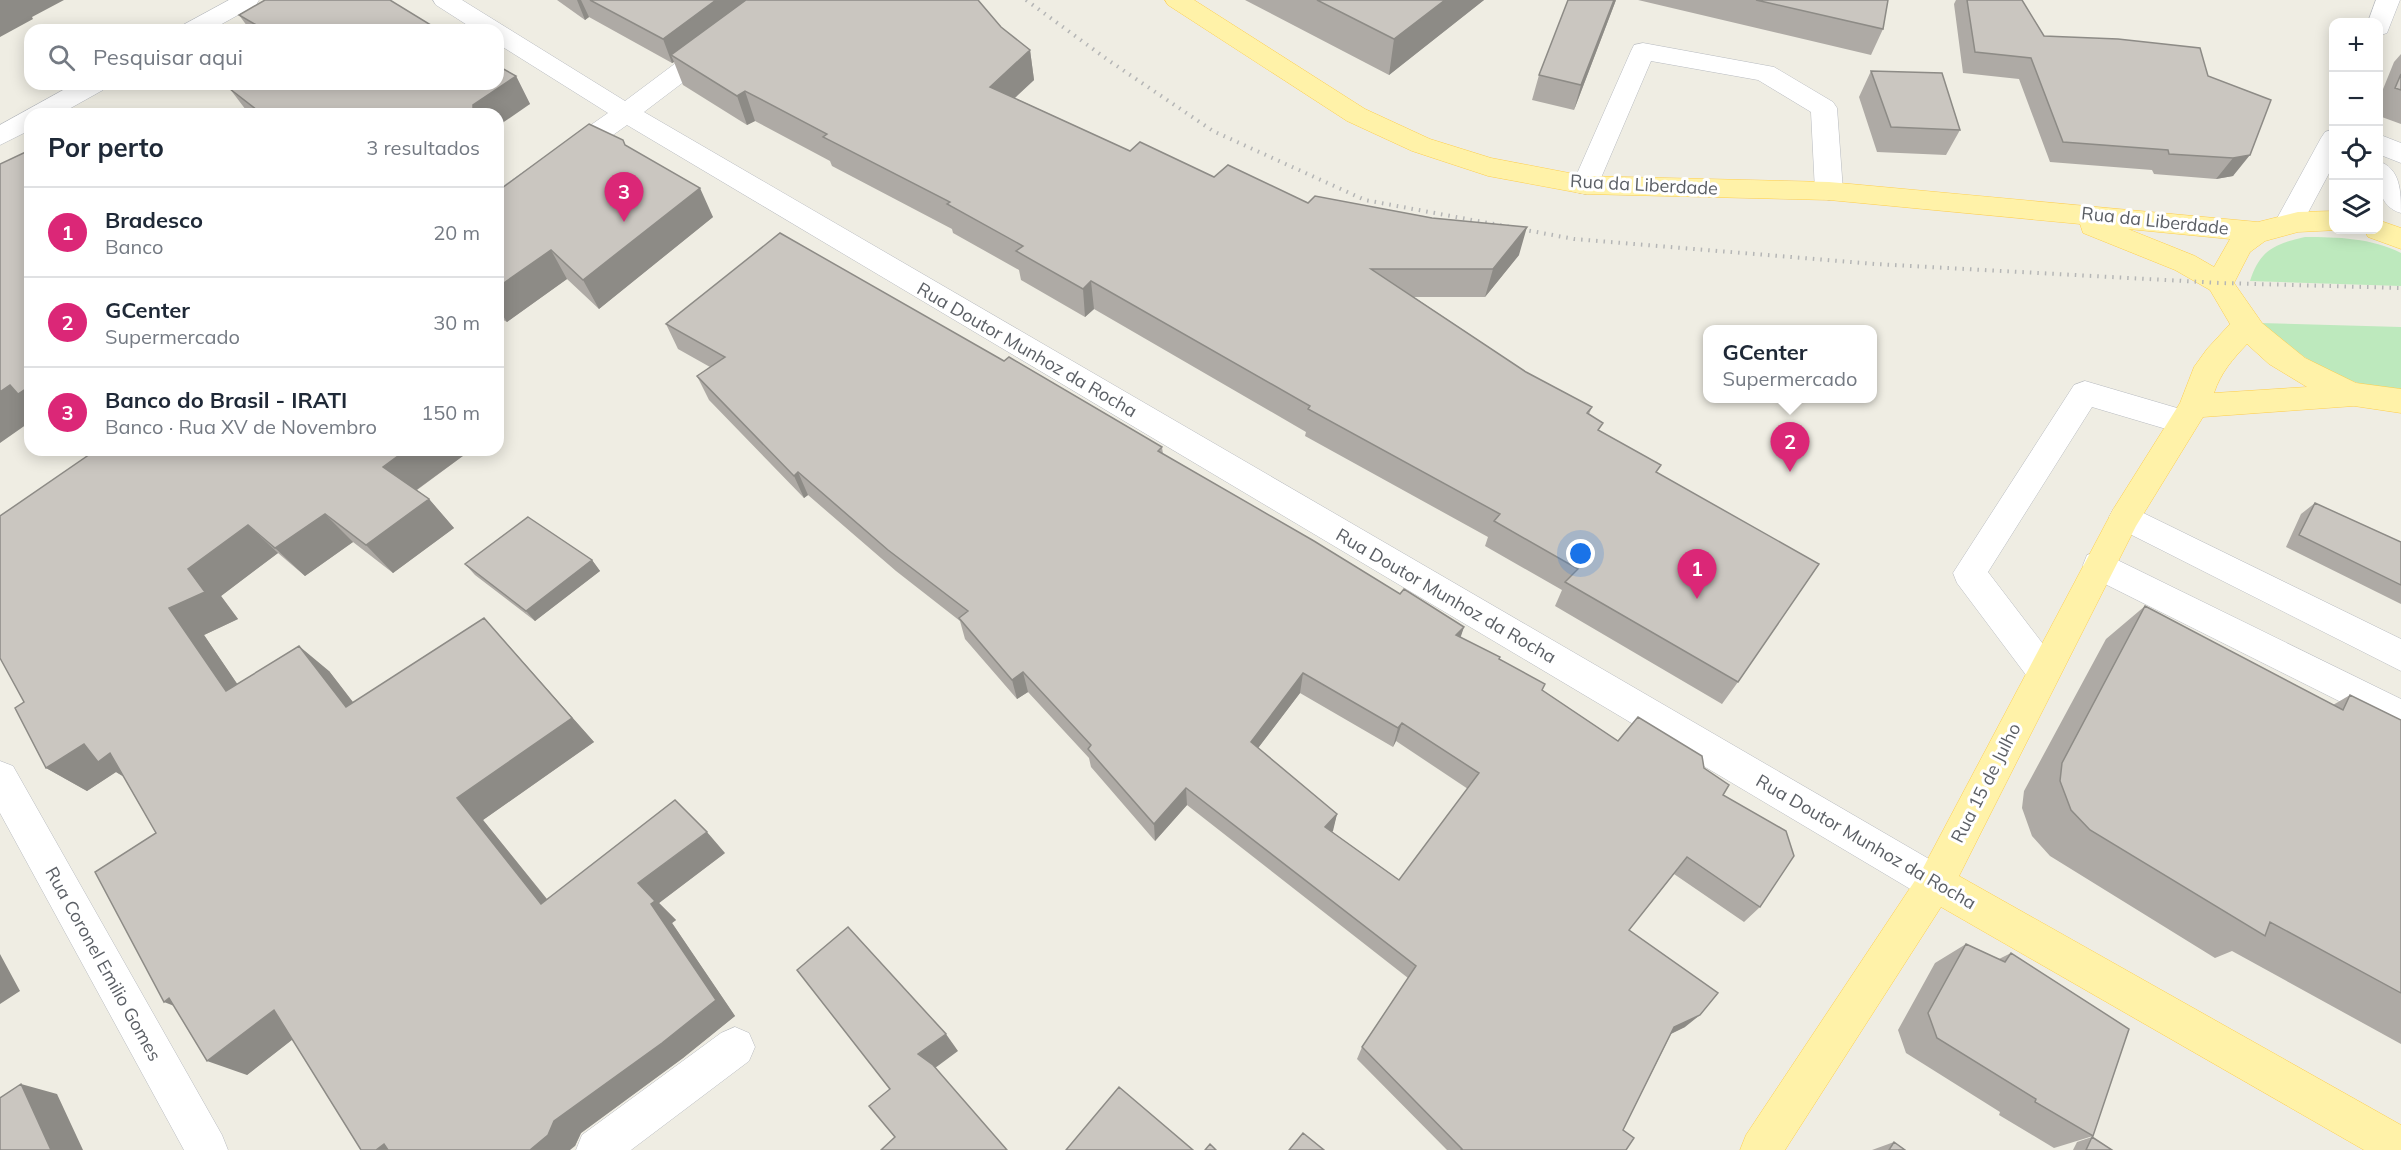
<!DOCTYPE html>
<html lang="pt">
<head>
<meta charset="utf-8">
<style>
  :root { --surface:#fff; --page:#f2f2f3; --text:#1f2937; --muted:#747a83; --line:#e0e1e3; --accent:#db2777 }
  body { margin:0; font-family:Mulish,sans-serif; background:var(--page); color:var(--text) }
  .controls { position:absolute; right:18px; top:18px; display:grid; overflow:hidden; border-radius:12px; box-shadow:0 3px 15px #0003 }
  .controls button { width:54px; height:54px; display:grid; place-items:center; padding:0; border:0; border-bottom:2px solid var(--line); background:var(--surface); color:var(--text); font:30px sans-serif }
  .you { position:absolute; left:1581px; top:554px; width:21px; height:21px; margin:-15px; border:4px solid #fff; border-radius:50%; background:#1a73e8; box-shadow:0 0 0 9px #1a73e833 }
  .badge { display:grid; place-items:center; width:39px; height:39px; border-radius:50%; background:var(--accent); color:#fff; font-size:20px; font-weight:700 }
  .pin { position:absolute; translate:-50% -50px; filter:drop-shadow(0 2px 3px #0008) }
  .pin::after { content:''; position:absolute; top:32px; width:21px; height:18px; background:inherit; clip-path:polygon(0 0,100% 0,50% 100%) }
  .popup { position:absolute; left:1703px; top:325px; width:174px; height:78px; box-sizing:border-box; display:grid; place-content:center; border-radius:12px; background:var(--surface); filter:drop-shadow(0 2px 4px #0005); font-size:20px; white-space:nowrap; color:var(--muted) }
  .popup b { font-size:22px; color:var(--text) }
  .popup::after { content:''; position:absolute; left:50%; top:100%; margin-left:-12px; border:12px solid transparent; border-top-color:var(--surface) }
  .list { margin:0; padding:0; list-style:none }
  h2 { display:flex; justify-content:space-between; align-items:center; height:78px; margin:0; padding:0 24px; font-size:26px }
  h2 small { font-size:20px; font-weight:400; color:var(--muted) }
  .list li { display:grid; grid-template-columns:39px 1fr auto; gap:18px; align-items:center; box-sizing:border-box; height:90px; padding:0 24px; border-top:2px solid var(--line) }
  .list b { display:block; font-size:22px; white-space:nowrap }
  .list p { margin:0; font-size:20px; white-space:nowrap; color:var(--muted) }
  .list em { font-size:20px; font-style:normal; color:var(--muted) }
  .icon { flex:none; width:33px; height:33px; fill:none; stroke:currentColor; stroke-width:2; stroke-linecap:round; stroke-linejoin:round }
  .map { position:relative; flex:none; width:2401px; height:1150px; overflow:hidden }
  .search { position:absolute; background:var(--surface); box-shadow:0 3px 15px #0003; left:24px; top:24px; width:480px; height:66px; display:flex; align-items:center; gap:15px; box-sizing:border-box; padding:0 21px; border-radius:18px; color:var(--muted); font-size:22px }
  .panel { position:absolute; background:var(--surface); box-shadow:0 3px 15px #0003; left:24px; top:108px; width:480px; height:348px; border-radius:18px }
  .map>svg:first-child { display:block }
  .green { fill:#bde9bd }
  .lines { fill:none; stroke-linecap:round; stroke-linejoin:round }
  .minor-casing { stroke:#b8bbc0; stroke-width:1 }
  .major-casing { stroke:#fece4d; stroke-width:1 }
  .minor { fill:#fff; fill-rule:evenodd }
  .major { fill:#fff2a8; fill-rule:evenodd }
  .rail { stroke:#b5b6b6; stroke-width:4; stroke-dasharray:1.5 6; stroke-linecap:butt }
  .wall { fill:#aeaaa5; fill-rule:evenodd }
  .shaded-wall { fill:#8d8b86 }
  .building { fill:#cac6c0; stroke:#8d8b86; stroke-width:1.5; fill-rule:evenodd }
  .labels { text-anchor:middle; stroke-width:6; stroke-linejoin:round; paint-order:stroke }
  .street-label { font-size:18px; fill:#5b5f65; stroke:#fff }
</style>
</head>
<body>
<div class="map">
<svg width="2401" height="1150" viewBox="0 0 2401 1150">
  <rect width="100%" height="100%" fill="#efede3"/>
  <path class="green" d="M2305 237C2337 237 2372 238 2401 253V286L2250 281C2260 250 2274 244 2305 237Z
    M2259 323 2401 327V390C2390 388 2379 388 2368 386 2328 376 2290 349 2259 323Z"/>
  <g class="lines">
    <defs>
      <path id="minor" d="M229 0H259L256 5 211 30H180L183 25Z
        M433 0H462L625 101 760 0H788L785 5 644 112 1948 870 1954 883 1948 896 1935 901 1922 896 627 125 508 210 498 213V190L608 113 498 44V30H475L436 5Z
        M2376 0H2400L2387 33 2378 36V22H2368Z
        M1643 43 1774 67 1833 102 1837 108 1843 191 1839 198 1829 200 1819 198 1815 191 1811 112 1758 80 1651 61 1598 185 1595 192 1585 194 1575 192 1572 185 1631 51 1634 45Z
        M74 84H107L103 90 60 114H30V130L0 145V125Z
        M2334 129V164L2303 222 2299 229 2289 232 2279 229 2275 222 2321 138 2325 132Z
        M2378 134 2401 143V163L2378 154Z
        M2378 161C2401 168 2401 192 2401 213 2377 206 2378 182 2378 161Z
        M2085 381 2194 413 2198 422 2194 431 2183 434 2092 407 1988 572 2056 661 2061 672 2056 683 2044 687 2032 683 1957 583 1953 573 2074 385Z
        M2125 504 2401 639V671L2114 526 2109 517 2114 508Z
        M2099 551 2401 699V732L2087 575 2083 565 2087 555Z
        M0 761 13 766 222 1135 228 1150H184L0 813Z
        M735 1027 749 1033 755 1047 749 1061 631 1150H576L582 1135 721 1033Z"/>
      <path id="major" d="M1165 0H1194L1365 109 1430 139 1491 158 1585 176 1829 182 2258 222 2298 212 2334 211V230H2338L2298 232 2265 241 2250 252 2234 283 2262 323 2305 358 2356 383 2401 389V413L2354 406 2203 417 2136 526 1959 876 2401 1125V1150H2364L1941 907 1785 1150H1740L1746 1135 1922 870 2114 508 2180 403 2194 367 2207 349 2230 324 2210 290 2175 270 2083 233 2080 224 1829 200 1585 194 1488 176 1412 151 1347 121 1168 5ZM2128 229 2230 239 2214 267 2195 256ZM2247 344 2269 364 2307 387 2214 393C2221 372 2233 359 2247 344Z
        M2378 220 2401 228V249L2368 237 2364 230H2378Z"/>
    </defs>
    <use href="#minor" class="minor-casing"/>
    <use href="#major" class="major-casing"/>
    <use href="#minor" class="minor"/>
    <use href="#major" class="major"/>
    <path class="rail" d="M1026 0 1108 60 1213 131 1365 200 1574 239 1875 264 2220 283 2401 288"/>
  </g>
  <path class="wall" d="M557 0H978L1001 27 1030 50 1034 80 1015 98 1130 151 1214 177 1308 203 1519 255 1485 297H1414L1526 372 1592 407 1589 414 1599 431 1657 473 1738 682 1722 704 1555 606 1562 590 1485 546 1488 537 1305 436 1306 432 1094 309 1085 317 1021 280 1019 270 953 233 952 229 832 166 830 161 755 121 747 125 683 85 674 62 672 63 589 17 585 20Z
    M1245 0H1484L1389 75Z
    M1616 0 1574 110 1532 100 1539 75Z
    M1638 0H1888L1883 29 1871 55Z
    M1956 0H2022L2044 36 2208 76 2271 100 2233 176 2216 179 2154 174 2152 170 2050 162 2019 79 1963 73 1954 4Z
    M239 15 439 30H250Z
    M2401 54V124L2379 116V99L2394 62Z
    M1871 71 1960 130 1946 155 1877 152 1859 97Z
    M516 76 530 104 498 114H249L230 89Z
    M625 146 713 217 599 309 567 279 507 322 498 317V191Z
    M666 324 1004 361 1162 447 1163 454 1400 594 1464 627 1460 637 1500 657V659L1542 690 1618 741 1704 768 1723 795 1760 907 1744 922 1674 874 1629 930 1685 1027 1671 1034 1623 1130 1626 1150H1447L1357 1059 1362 1047 1408 978 1187 805 1155 841 1091 767 1089 758 1028 692 1017 699 965 639 960 621 896 571 808 495 804 498 709 400 697 376 710 367 678 349ZM1300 693 1393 747 1396 741 1468 789 1399 880 1332 832 1337 814 1258 748Z
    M96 450H471L417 490 429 499 454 528 393 573 353 542 305 576 278 553 221 596 238 619 204 635 237 684 329 671 353 702 508 645 594 742 483 820 547 899 725 853 659 903 676 920 672 923 735 1016 683 1058 581 1133 575 1146 293 1039 247 1075 156 833 124 777 116 772 87 791 46 768 24 702Z
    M2315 503 2401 542V604L2286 547 2301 514Z
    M592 560 600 571 535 621 475 575 465 564Z
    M2145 606 2333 705 2350 695 2401 720V1044L2232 951 2215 958 2050 856 2032 836 2022 808 2024 791 2106 639Z
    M1966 944 1999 959 2011 953 2093 1136 2054 1148 1999 1115 2000 1112 1906 1053 1898 1030 1935 963Z
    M2092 1137 2112 1150H2073L2077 1142Z
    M1894 1142 1905 1150H1872Z"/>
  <path class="shaded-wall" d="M0 0H64L32 17 33 19 0 37Z
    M577 0H581L589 17 585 20Z
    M716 0H756L671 55 674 62 672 63 663 39Z
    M1445 0H1484L1389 75 1394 39Z
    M1614 0H1616L1574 110 1581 85Z
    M1030 50 1034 80 995 116 990 87Z
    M516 76 530 104 498 126V114H473V105Z
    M745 91 755 121 747 125 737 96Z
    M2250 155 2233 176 2216 179 2233 158Z
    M700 188 713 217 599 309 583 280Z
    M1527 227 1519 255 1485 297 1493 269Z
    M551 250 567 279 507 322 498 308V287Z
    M1091 281 1094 309 1085 317 1083 289Z
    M10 385 30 386V422L0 443V392Z
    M406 450H471L408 496 383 467Z
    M798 472 808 495 804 498 794 476Z
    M429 499 454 528 393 573 366 545Z
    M325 514 353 542 305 576 275 548Z
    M248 525 278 553 221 596 238 619 204 635 259 716 226 691 169 608 188 569Z
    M592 560 600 571 535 621 526 611Z
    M484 618 594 742 483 820 566 923 541 904 457 798Z
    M1464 627 1457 648 1456 635Z
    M299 646 329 671 375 731 346 707Z
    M1023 672 1028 692 1017 699 1012 680Z
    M1303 673 1300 693 1249 760 1251 742Z
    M1402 723 1396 741 1393 747 1398 728Z
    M84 744 110 753 138 785 116 772 87 791 46 768Z
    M1186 788 1187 805 1155 841 1154 824Z
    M1337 814 1333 831 1321 844 1325 827Z
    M707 832 725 853 659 903 676 920 672 923 735 1016 683 1058 581 1133 575 1146 570 1150H530L638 883Z
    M0 954 20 991 0 1004Z
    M169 998 205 1018 164 1002Z
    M274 1010 311 1025 247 1075 207 1061Z
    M1700 1015 1685 1027 1660 1039 1674 1027Z
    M946 1034 958 1051 931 1071 918 1054Z
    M21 1084 57 1094 83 1150H51Z
    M384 1144 403 1150H376Z"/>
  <path class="building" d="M265 0H390L439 30H265L239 15Z
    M590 0H716L663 39Z
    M746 0H978L1001 27 1030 50 990 87 1130 151 1140 142 1214 177 1228 165 1308 203 1315 196 1432 218 1527 227 1493 269H1371L1526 372 1592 407 1587 413 1603 423 1598 430 1661 465 1656 472 1819 564 1738 682 1565 582 1578 569 1494 521 1500 514 1308 409 1310 406 1091 281 1083 289 1016 251 1023 246 947 204 950 202 823 137 827 134 745 91 737 96 671 55Z
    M1317 0H1445L1394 39Z
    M1568 0H1614L1581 85 1539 75Z
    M1756 0H1888L1883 29Z
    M1967 0H2022L2044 36 2118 39 2200 48 2208 76 2271 100 2250 155 2233 158 2169 154 2168 150 2063 142 2031 58 1975 52Z
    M498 66 516 76 473 105V114H262L230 89 240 84H498Z
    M1871 71 1942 73 1960 130 1891 127Z
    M2401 74V90L2395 88Z
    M589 124 623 140 625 145 700 188 583 280 551 250 498 287V191Z
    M30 150V386L18 394 10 385 0 392V164Z
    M780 233 1004 361 1009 357 1162 447 1158 451 1314 541 1400 594 1404 589 1464 627 1456 635 1500 657 1499 659 1545 684 1542 690 1618 741 1638 717 1702 756 1704 768 1729 785 1723 795 1786 831 1794 856 1760 907 1687 857 1629 930 1718 993 1700 1015 1674 1027 1623 1130 1634 1138 1626 1150H1461L1462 1149 1362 1047 1416 966 1186 788 1154 824 1088 749 1091 745 1023 672 1012 680 959 618 968 611 888 550 798 472 794 476 697 376 725 357 666 324ZM1303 673 1398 728 1402 723 1479 773 1399 880 1325 827 1337 814 1251 742Z
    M96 450H406L383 467 429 499 366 545 325 514 275 548 248 525 188 569 205 592 169 608 226 691 299 646 346 707 484 618 572 718 457 798 541 904 675 800 707 832 638 883 655 901 651 904 716 1000 662 1043 554 1121 548 1135 530 1150H388L384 1144 376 1150H361L274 1010 207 1061 169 998 164 1002 95 872 156 833 110 753 98 762 84 744 46 768 15 708 24 702 0 658V516Z
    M2315 503 2401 542V585L2299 535Z
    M528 517 592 560 526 611 465 564Z
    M2145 606 2343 710 2350 695 2401 720V993L2270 922 2265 936 2090 830 2071 810 2060 781 2062 763Z
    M848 927 946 1034 918 1054 933 1065 1007 1150H881L895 1137 869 1106 890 1089 797 970Z
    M1966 944 2005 962 2011 953 2129 1029 2093 1136 2035 1102 2036 1099 1937 1038 1928 1013Z
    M21 1084 51 1150H0V1098Z
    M1119 1087 1193 1150H1066Z
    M1303 1133 1324 1150H1289Z
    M2092 1137 2112 1150H2086Z
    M1894 1142 1905 1150H1889Z
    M1210 1144 1216 1150H1205Z"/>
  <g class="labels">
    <g class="street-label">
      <text transform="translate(1644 185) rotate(3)" y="6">Rua da Liberdade</text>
      <text transform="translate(2155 221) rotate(6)" y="6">Rua da Liberdade</text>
      <text transform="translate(1027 350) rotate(30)" y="6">Rua Doutor Munhoz da Rocha</text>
      <text transform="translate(1446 596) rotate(30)" y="6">Rua Doutor Munhoz da Rocha</text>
      <text transform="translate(1986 783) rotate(-63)" y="6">Rua 15 de Julho</text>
      <text transform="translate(1866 842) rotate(30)" y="6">Rua Doutor Munhoz da Rocha</text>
      <text transform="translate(103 964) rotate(61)" y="6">Rua Coronel Emilio Gomes</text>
    </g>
  </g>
</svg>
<div class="controls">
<button>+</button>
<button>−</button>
<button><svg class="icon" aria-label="locate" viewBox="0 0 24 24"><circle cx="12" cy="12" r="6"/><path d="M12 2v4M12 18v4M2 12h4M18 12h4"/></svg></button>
<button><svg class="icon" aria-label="layers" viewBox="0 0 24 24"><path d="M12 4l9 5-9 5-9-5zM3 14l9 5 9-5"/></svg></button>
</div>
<div class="you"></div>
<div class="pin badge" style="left:1697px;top:599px">1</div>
<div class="pin badge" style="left:1790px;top:472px">2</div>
<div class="popup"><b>GCenter</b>Supermercado</div>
<div class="pin badge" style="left:624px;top:222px">3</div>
<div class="search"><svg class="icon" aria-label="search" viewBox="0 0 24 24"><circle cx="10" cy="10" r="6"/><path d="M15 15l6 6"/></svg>Pesquisar aqui</div>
<section class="panel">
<h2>Por perto<small>3 resultados</small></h2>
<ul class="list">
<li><span class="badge">1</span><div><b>Bradesco</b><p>Banco</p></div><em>20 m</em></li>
<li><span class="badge">2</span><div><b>GCenter</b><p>Supermercado</p></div><em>30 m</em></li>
<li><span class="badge">3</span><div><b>Banco do Brasil - IRATI</b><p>Banco · Rua XV de Novembro</p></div><em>150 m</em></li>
</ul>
</section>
</div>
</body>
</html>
